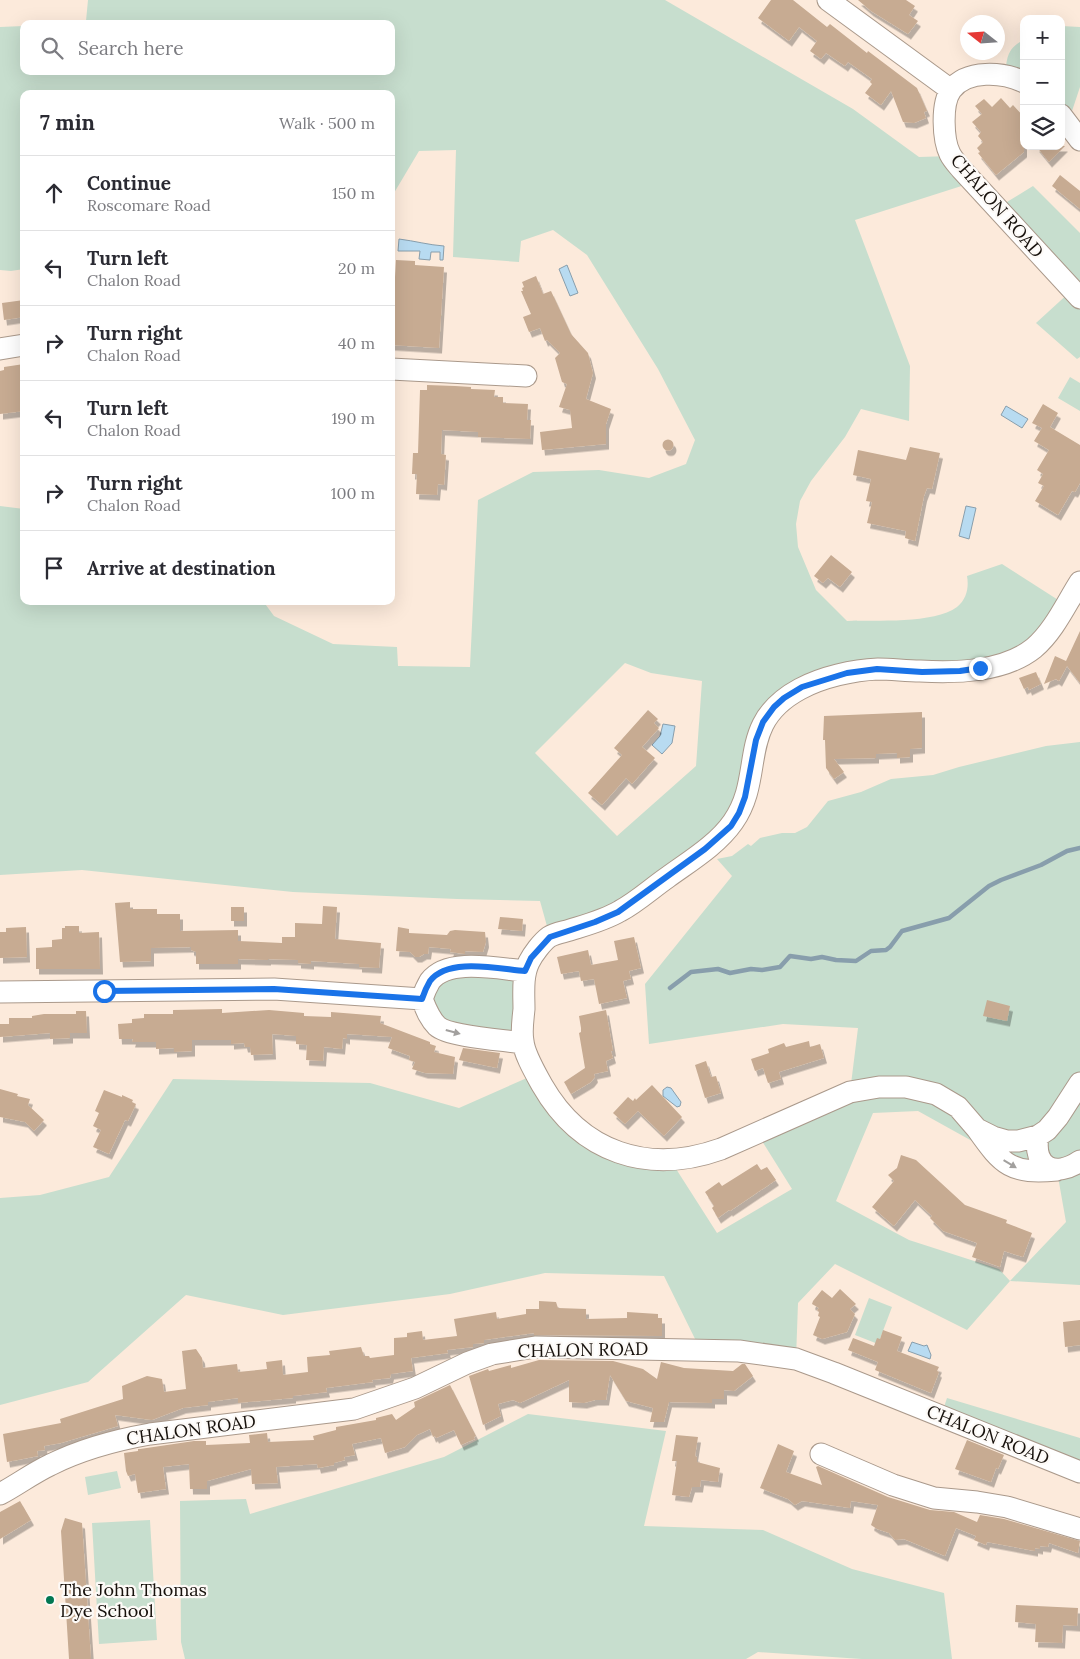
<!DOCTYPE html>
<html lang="en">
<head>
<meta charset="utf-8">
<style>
  :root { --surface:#fff; --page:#f7f7f7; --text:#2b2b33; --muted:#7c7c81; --line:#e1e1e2 }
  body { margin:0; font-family:Lora,serif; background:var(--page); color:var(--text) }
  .controls { position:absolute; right:15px; top:15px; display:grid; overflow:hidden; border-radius:10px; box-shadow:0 5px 20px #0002 }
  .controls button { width:45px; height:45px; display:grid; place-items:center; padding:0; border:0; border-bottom:1px solid var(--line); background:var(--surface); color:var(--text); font:25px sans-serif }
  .compass { position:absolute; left:960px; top:15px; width:45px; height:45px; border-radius:50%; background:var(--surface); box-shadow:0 5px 20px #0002; rotate:287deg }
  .stop { position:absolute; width:15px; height:15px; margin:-11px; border:4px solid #1a73e8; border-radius:50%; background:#fff }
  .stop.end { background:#1a73e8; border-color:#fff; box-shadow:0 1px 5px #0008 }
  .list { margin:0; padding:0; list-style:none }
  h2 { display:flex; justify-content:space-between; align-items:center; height:65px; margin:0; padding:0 20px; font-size:21px }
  h2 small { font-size:16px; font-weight:400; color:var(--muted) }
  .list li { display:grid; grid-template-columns:32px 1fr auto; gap:15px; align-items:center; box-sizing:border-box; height:75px; padding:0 20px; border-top:1px solid var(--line) }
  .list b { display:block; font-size:19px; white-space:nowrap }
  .list p { margin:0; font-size:16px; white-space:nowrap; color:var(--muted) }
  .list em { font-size:16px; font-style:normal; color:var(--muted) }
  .icon { flex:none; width:28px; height:28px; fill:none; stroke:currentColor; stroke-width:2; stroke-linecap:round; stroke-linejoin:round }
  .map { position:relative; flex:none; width:1080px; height:1659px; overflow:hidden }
  .search { position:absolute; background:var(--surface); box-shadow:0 5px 20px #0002; left:20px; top:20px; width:375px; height:55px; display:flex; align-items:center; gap:12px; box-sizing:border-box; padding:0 18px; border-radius:10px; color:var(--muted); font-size:19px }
  .panel { position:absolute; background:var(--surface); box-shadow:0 5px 20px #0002; left:20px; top:90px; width:375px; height:515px; border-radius:10px }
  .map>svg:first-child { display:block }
  .green { fill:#c7dece; fill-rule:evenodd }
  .water { fill:#b8dbf1; stroke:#889eac }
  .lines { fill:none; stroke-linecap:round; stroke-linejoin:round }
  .stream { stroke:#889eac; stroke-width:4.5 }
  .building { fill:#c7ab92; filter:url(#shadow) }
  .minor-casing { stroke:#aa998b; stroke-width:23 }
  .minor { stroke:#fff; stroke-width:21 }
  .oneway { fill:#a2a09e }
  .route { stroke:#1a73e8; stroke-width:6 }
  .poi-dot { fill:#027752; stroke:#fdfaf7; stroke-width:2 }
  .labels { text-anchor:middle; stroke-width:4.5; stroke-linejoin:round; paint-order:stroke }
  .street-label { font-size:18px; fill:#17110c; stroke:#fdfaf7 }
  .poi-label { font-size:18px; fill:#17110c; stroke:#fdfaf7; text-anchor:start }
</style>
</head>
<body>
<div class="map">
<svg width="1080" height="1659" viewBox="0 0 1080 1659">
  <defs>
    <filter id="shadow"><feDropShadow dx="3" dy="5.5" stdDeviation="0" flood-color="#0004"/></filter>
  </defs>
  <rect width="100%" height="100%" fill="#fceadb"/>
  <path class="green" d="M88 0H665L853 109 919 157 951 156 974 182 855 220 910 366 909 421 861 409 845 437 811 481 800 501 796 524 798 547 816 590 847 621C876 620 934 624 957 607 967 599 969 587 967 576L1002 564 1066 605 1016 658 877 669 784 698 739 813 636 900 550 937 540 901 457 899 293 892 82 870 0 875V505V506L24 509V601H263L274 616 333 644 397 647 398 666 470 667 478 500 533 472 599 470 649 478 686 464 695 440 658 369 587 255 553 230 521 241 519 262 453 257 456 150 419 151 391 198V94H24V269L11 271 0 270V27L24 26V71H391V24H50L86 21ZM625 663 651 673 702 681 696 766 617 836 535 753Z
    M1061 26 1080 27V87L1068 123 1061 115Z
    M1024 40V82L1005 75C1007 58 1007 48 1024 40Z
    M1033 186 1080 233V357L1077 359 1036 323 1071 291 997 208Z
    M1070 377 1080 383V411L1058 398Z
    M1080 742V1285L1010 1281 967 1330 835 1264 798 1303 796 1359 700 1349 664 1276 545 1273 450 1294 283 1315 186 1295 88 1382 0 1405V1198L40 1195 109 1177 173 1079 370 1083 459 1108 536 1074 592 1139 671 1161 717 1233 792 1189 757 1133 850 1092 858 1028 783 1024 649 1044 645 984 732 876 717 859 732 856 748 844 751 846 760 838 782 833H795L807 827 828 801 861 792 891 779 933 775 959 767 1046 746ZM918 1111 972 1141 977 1130 1028 1172 1057 1171 1066 1222 1010 1281 999 1269 909 1240 836 1201 873 1113Z
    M525 971 523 1043 428 1016 431 980Z
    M869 1298 892 1307 878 1344 855 1335Z
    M947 1398 1080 1438V1472L941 1416Z
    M528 1414 666 1431 644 1526 763 1530 852 1569 944 1593 952 1659H862L758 1652 746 1659H185L181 1642 180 1501 246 1499 250 1514 444 1457Z
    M117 1471 121 1488 88 1495 85 1477Z
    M150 1520 157 1640 99 1644 92 1523Z"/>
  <path class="water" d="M399 239C415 241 429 245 444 246L443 260H440V252H431L430 260 419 259 420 251H398Z
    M567 265 578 293 570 296 559 269Z
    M1006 406 1028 419 1022 428 1001 415Z
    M966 506 976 508 969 539 959 536Z
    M663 724 675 726 672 743 662 754 652 745 660 736Z
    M667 1087 671 1088 681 1102 680 1106 677 1107 663 1096V1090Z
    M912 1342 924 1346 927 1345 931 1355 930 1359 908 1351Z"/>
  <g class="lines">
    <path class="stream" d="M670 988 691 972 718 969 730 973 751 969 762 970 780 967 790 956 811 959 822 957 836 960 856 961 871 951 886 950 890 947 902 931 949 918 989 886 1001 880 1041 865 1067 851 1080 848"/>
  </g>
  <path class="building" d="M771 0H793L827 27 830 24 867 53 868 51 917 88 927 111 924 112 926 118 914 123 903 122 891 91 881 105 865 93 872 84 870 82 872 79 848 62 845 66 826 53 821 59 810 51 817 41 799 27 789 41 758 18Z
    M858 0H906L915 6 909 15 918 21 908 34 871 11Z
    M1001 98 1010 108 1013 105 1024 117V152L996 175 978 153 980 152 977 148 983 142 978 136 981 132 972 122 982 114 975 106 984 99 992 107Z
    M1036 146H1065L1049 162Z
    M1060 175 1080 191V209L1052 186Z
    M396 260 415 261V265L444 267 439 348 391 345Z
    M536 276 543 294 551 291 571 334 588 353 593 373 586 399 611 409 606 424V444L542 450 540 432 572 428 570 410 559 407 567 384 562 382 555 358 560 353 547 340 545 341 540 328 529 332 523 317 531 314 521 291H523L522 288 524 287 522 282Z
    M24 300V317L4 320 2 303Z
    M24 364V411L0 414V371L4 370V367Z
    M427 385 455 386 471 387V389L495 390 494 397H503V403L528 404 527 420H531L530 439 478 437V432L442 430 441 454 446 455 444 485 438 484 437 495 416 494 417 474H412L413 453H418L420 390H427Z
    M1043 404 1058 413 1050 427 1080 445V483L1075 492 1072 491 1058 515 1035 501 1044 486 1038 483 1043 474 1037 470 1049 450 1034 441 1042 428 1032 423Z
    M662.5 445a5.5 5.5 0 1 1 11 0a5.5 5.5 0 1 1-11 0Z
    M910 447 940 453 932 489 927 488 924 496 915 541 905 538 906 531 867 523 872 502 866 501 871 479 853 475 858 450 906 460Z
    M831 555 852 572 840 587 828 578 823 583 814 576Z
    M1080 631V683L1067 666 1059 681 1056 679 1044 684 1055 656 1066 661Z
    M1036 672 1041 684 1029 690 1028 687 1024 689 1019 678Z
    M648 710 658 719 654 723 659 728 642 747 655 758 632 784 626 778 602 805 588 793 622 755 614 748Z
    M922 712V748L910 749V757L897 758V753L876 754V758L834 759 844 772 834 779 826 768 825 740H823L824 716Z
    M130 902V909H157V914H180V931L238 930V941L282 943V937H295V923L322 924 323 906 337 907 335 939 381 943 379 968 359 967V964L311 961V964L298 963V960L268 959V960L238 959V964H196V952L191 950V947L151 948V961L120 962 115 903Z
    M231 907H244V921H231Z
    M500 917 523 919 522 931 498 929Z
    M65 926H79V933L99 932 100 969H36V948L52 947V940L62 939V928H65Z
    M26 927 27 957 0 958V932H6V928Z
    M398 927 409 929V933L447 935 450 931 455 930 485 932 486 942 483 952 465 951V954L450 952 451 949 429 947 428 954H424L419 957H415L410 952 396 951Z
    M634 937 641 968 629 971 631 979 623 981 627 998 599 1004 594 979 581 981 579 971 561 974 557 957 588 950 591 965 618 960 614 941Z
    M987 1000 1010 1006 1007 1021 983 1016Z
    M222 1009V1013L269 1010 304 1013V1016L331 1017V1012L381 1016 380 1023 430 1042V1044L436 1046 434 1052 455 1057 453 1074 425 1073 412 1069 415 1062 409 1060 410 1056 388 1048 392 1037 347 1034V1039L343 1038 342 1049 324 1047 323 1061 306 1060 307 1045 296 1044V1036L272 1034 273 1054 251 1055 250 1047H245L244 1043 231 1044V1040H192V1051L174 1052V1048L156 1049V1042H132L133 1039H119L118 1024 132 1023V1019L144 1018V1014H173V1010Z
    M606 1010 613 1051H611L613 1058 606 1061 608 1071 594 1074 595 1077 591 1082 571 1094 564 1082 585 1068 579 1033 581 1032V1028L579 1016Z
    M76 1011H86L87 1033H70V1038L50 1039V1033L0 1037V1024H9V1018H32V1016L44 1014H76Z
    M809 1041 810 1047 820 1044 824 1058 779 1072 781 1079 768 1083 763 1068 755 1071 751 1059 769 1053 768 1049 784 1043 786 1047Z
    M463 1048 500 1053 497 1068 459 1060Z
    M706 1061 711 1077 716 1076 721 1093 705 1098 695 1065Z
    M652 1085 682 1117 664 1136 638 1111 625 1124 613 1113 628 1097 633 1101 635 1098 636 1100Z
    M0 1089 18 1094 17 1096 30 1099 28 1105 44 1120 34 1131 25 1122 0 1117Z
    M104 1090 122 1097V1095L133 1100 132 1102 136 1104 128 1121 125 1120 109 1154 93 1147 101 1130 93 1126 99 1113 95 1111Z
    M901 1155 916 1160 965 1205 1007 1220 1006 1223 1032 1233 1023 1257 1004 1251 1000 1267 972 1257 977 1243 943 1231 930 1218 932 1216 915 1200 894 1226 872 1207 894 1181 888 1175 897 1168Z
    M757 1164 761 1170 767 1167 776 1180 730 1211 729 1210 718 1218 712 1208 714 1206 705 1192 719 1182 722 1186Z
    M840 1289 856 1304 850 1309 855 1314 847 1332 822 1339 813 1335 820 1317 818 1316 819 1312 817 1310 819 1308 812 1304 813 1301 822 1290 832 1298Z
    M539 1301 556 1302 558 1308 586 1309V1319L627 1318V1312L658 1314V1318H662V1336L534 1335V1333L484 1340V1343L473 1344V1347L447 1350 448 1353 411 1358 413 1371 391 1374 390 1378 372 1380 373 1382 326 1388 327 1392 293 1396V1398L238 1403V1398L208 1402V1405L183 1408 152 1420 115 1415 118 1426 61 1443 44 1446 45 1450 37 1451 38 1456 7 1462 3 1434 61 1423 60 1419 123 1399 122 1386 147 1376 162 1379 164 1392 186 1389 182 1351 196 1349 202 1358 203 1368 237 1364 238 1372 267 1369 266 1362 282 1360 283 1375 308 1372 307 1357 330 1355 329 1351 361 1347 364 1356H369L370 1358 394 1355V1338L407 1337V1333L422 1331 423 1340 457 1336 454 1319 496 1312 497 1319 526 1314V1309H539Z
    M1080 1320V1345L1065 1347 1063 1322Z
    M883 1330 902 1337 897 1351 939 1367 937 1371 939 1372 931 1393 875 1370 878 1362 848 1350 853 1338 874 1346 877 1338 880 1339Z
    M539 1360 613 1361 643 1369 657 1379 661 1362 684 1368 733 1371 742 1364H745L753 1376 734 1391 724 1390V1399H712V1403L669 1402 664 1422H650L653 1408 626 1401 610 1375 606 1400H595L584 1403 569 1402V1380L520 1403 513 1400 498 1404 501 1416 483 1425 469 1376 488 1369 489 1371 511 1365V1368Z
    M450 1385 476 1436 474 1437 475 1439 461 1445 454 1430 436 1438 435 1436 433 1437 430 1429 417 1435 405 1447 385 1453 381 1438 352 1444 355 1455 344 1457 345 1460 334 1463V1465L318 1468 317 1464 276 1467 278 1483 252 1484 251 1469 207 1481V1489H190L189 1464 163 1467 166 1489 138 1493 135 1474 128 1476 126 1471 124 1453 138 1451V1449H140L194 1441H206V1445L250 1443 249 1435 267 1433 268 1442 314 1440 313 1436 336 1430V1427L376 1420V1418L392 1414 396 1420 415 1407 414 1402Z
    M676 1435 698 1437 695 1456 697 1457V1462L720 1468 718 1482 701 1480 700 1487H692L689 1497 672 1495 677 1461H672Z
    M967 1440 1004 1455 998 1469 996 1468 991 1482 955 1469Z
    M778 1444 794 1451 786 1472 822 1485 816 1467 818 1466 888 1497 930 1510 954 1512 977 1522 980 1515 1004 1519 1080 1541 1078 1553 1049 1543 1048 1547 1040 1546V1549L1035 1548V1551L987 1542 986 1545 974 1540 976 1536 956 1528 945 1556 904 1539 895 1540 889 1533 877 1529 871 1525 878 1505 851 1501 850 1508 802 1501 795 1505 788 1499 760 1488Z
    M20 1501 31 1520 0 1539V1512Z
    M65 1518 82 1523 91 1659H69L61 1531Z
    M1016 1605 1078 1608 1077 1626 1063 1625 1062 1643 1035 1642 1036 1624 1015 1622Z"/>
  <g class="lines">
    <defs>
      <path id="minor" d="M828 0 951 90
        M1024 82C1003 72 967 69 951 90 941 104 943 140 950 154 953 160 958 165 962 170L1080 298
        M1061 115 1080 140
        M0 349 24 345
        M391 369 526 376
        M1080 582C1066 604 1054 631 1034 648 1004 672 957 673 920 671 906 671 892 669 878 669 853 670 822 677 800 689 735 724 766 775 733 822 717 845 690 861 668 877 652 888 637 902 620 911 605 920 586 925 570 930 564 932 555 933 549 937 542 942 533 954 529 962 522 976 524 994 524 1009 523 1020 521 1031 523 1041 524 1054 536 1074 542 1085 581 1153 648 1175 721 1149L850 1092 879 1087H906L936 1094 958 1107 977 1129 993 1137 1007 1141H1018L1038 1136 1047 1130 1058 1117 1080 1083
        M0 992 274 989 422 999
        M523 1043C505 1040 449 1037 437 1026 429 1018 426 1009 422 999 424 993 427 986 430 981 448 957 499 969 525 971
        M977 1129C1003 1166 1011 1174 1057 1170
        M1038 1136C1033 1168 1055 1178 1080 1161
        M821 1454 893 1485 934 1498 977 1502 1007 1507 1080 1529
        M0 1494C17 1485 33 1473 50 1465 82 1449 116 1440 150 1434L354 1409 415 1388 467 1363 492 1354 535 1347 739 1351 796 1359 834 1373 1080 1472"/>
    </defs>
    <use href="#minor" class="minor-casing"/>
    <use href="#minor" class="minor"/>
  </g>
  <defs><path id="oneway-solid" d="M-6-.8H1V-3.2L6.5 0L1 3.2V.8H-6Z" transform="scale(1.25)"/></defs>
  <g class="oneway">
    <use href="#oneway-solid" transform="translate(453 1032) rotate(15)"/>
    <use href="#oneway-solid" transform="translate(1010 1164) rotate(31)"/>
  </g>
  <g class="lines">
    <path class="route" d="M104 991 274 989 422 999C424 993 427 986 430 981 448 957 499 969 525 971L531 958 550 937 595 922 618 912 705 849 731 826 739 813 745 797 756 740 763 722 774 707 784 698 802 687 847 673 877 669 922 672 960 671 980 668"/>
  </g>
  <circle class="poi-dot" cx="50" cy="1600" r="5"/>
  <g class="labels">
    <g class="street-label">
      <text transform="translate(997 206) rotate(49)" y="6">CHALON ROAD</text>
      <text transform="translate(583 1350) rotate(-1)" y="6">CHALON ROAD</text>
      <text transform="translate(191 1430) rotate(-8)" y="6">CHALON ROAD</text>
      <text transform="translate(988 1435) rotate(22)" y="6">CHALON ROAD</text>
    </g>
    <g class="poi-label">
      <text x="60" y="1596">The John Thomas<tspan x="60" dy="21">Dye School</tspan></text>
    </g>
  </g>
</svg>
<div class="controls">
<button>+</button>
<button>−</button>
<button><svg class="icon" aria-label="layers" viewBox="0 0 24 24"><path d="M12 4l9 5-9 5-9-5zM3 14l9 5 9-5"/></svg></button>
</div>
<svg class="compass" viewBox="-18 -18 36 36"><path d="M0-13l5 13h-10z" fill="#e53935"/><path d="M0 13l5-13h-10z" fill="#7c7c81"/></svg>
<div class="stop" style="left:104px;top:991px"></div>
<div class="stop end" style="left:980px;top:668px"></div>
<div class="search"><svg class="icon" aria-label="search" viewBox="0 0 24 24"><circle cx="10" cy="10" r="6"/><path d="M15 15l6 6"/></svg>Search here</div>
<section class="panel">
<h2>7 min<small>Walk · 500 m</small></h2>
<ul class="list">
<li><svg class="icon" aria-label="ahead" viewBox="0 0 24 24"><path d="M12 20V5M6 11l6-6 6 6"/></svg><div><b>Continue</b><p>Roscomare Road</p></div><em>150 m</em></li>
<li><svg class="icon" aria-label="left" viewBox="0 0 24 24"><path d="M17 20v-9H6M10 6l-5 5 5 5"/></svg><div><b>Turn left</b><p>Chalon Road</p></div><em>20 m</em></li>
<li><svg class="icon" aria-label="right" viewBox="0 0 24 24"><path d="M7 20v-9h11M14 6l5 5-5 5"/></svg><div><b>Turn right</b><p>Chalon Road</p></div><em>40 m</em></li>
<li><svg class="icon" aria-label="left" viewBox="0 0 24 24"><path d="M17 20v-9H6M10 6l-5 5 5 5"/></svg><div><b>Turn left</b><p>Chalon Road</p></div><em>190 m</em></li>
<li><svg class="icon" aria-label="right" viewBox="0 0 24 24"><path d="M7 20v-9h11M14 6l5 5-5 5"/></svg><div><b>Turn right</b><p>Chalon Road</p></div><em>100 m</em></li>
<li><svg class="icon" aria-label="arrive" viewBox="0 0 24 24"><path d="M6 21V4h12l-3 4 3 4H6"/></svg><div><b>Arrive at destination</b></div></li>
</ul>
</section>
</div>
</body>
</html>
